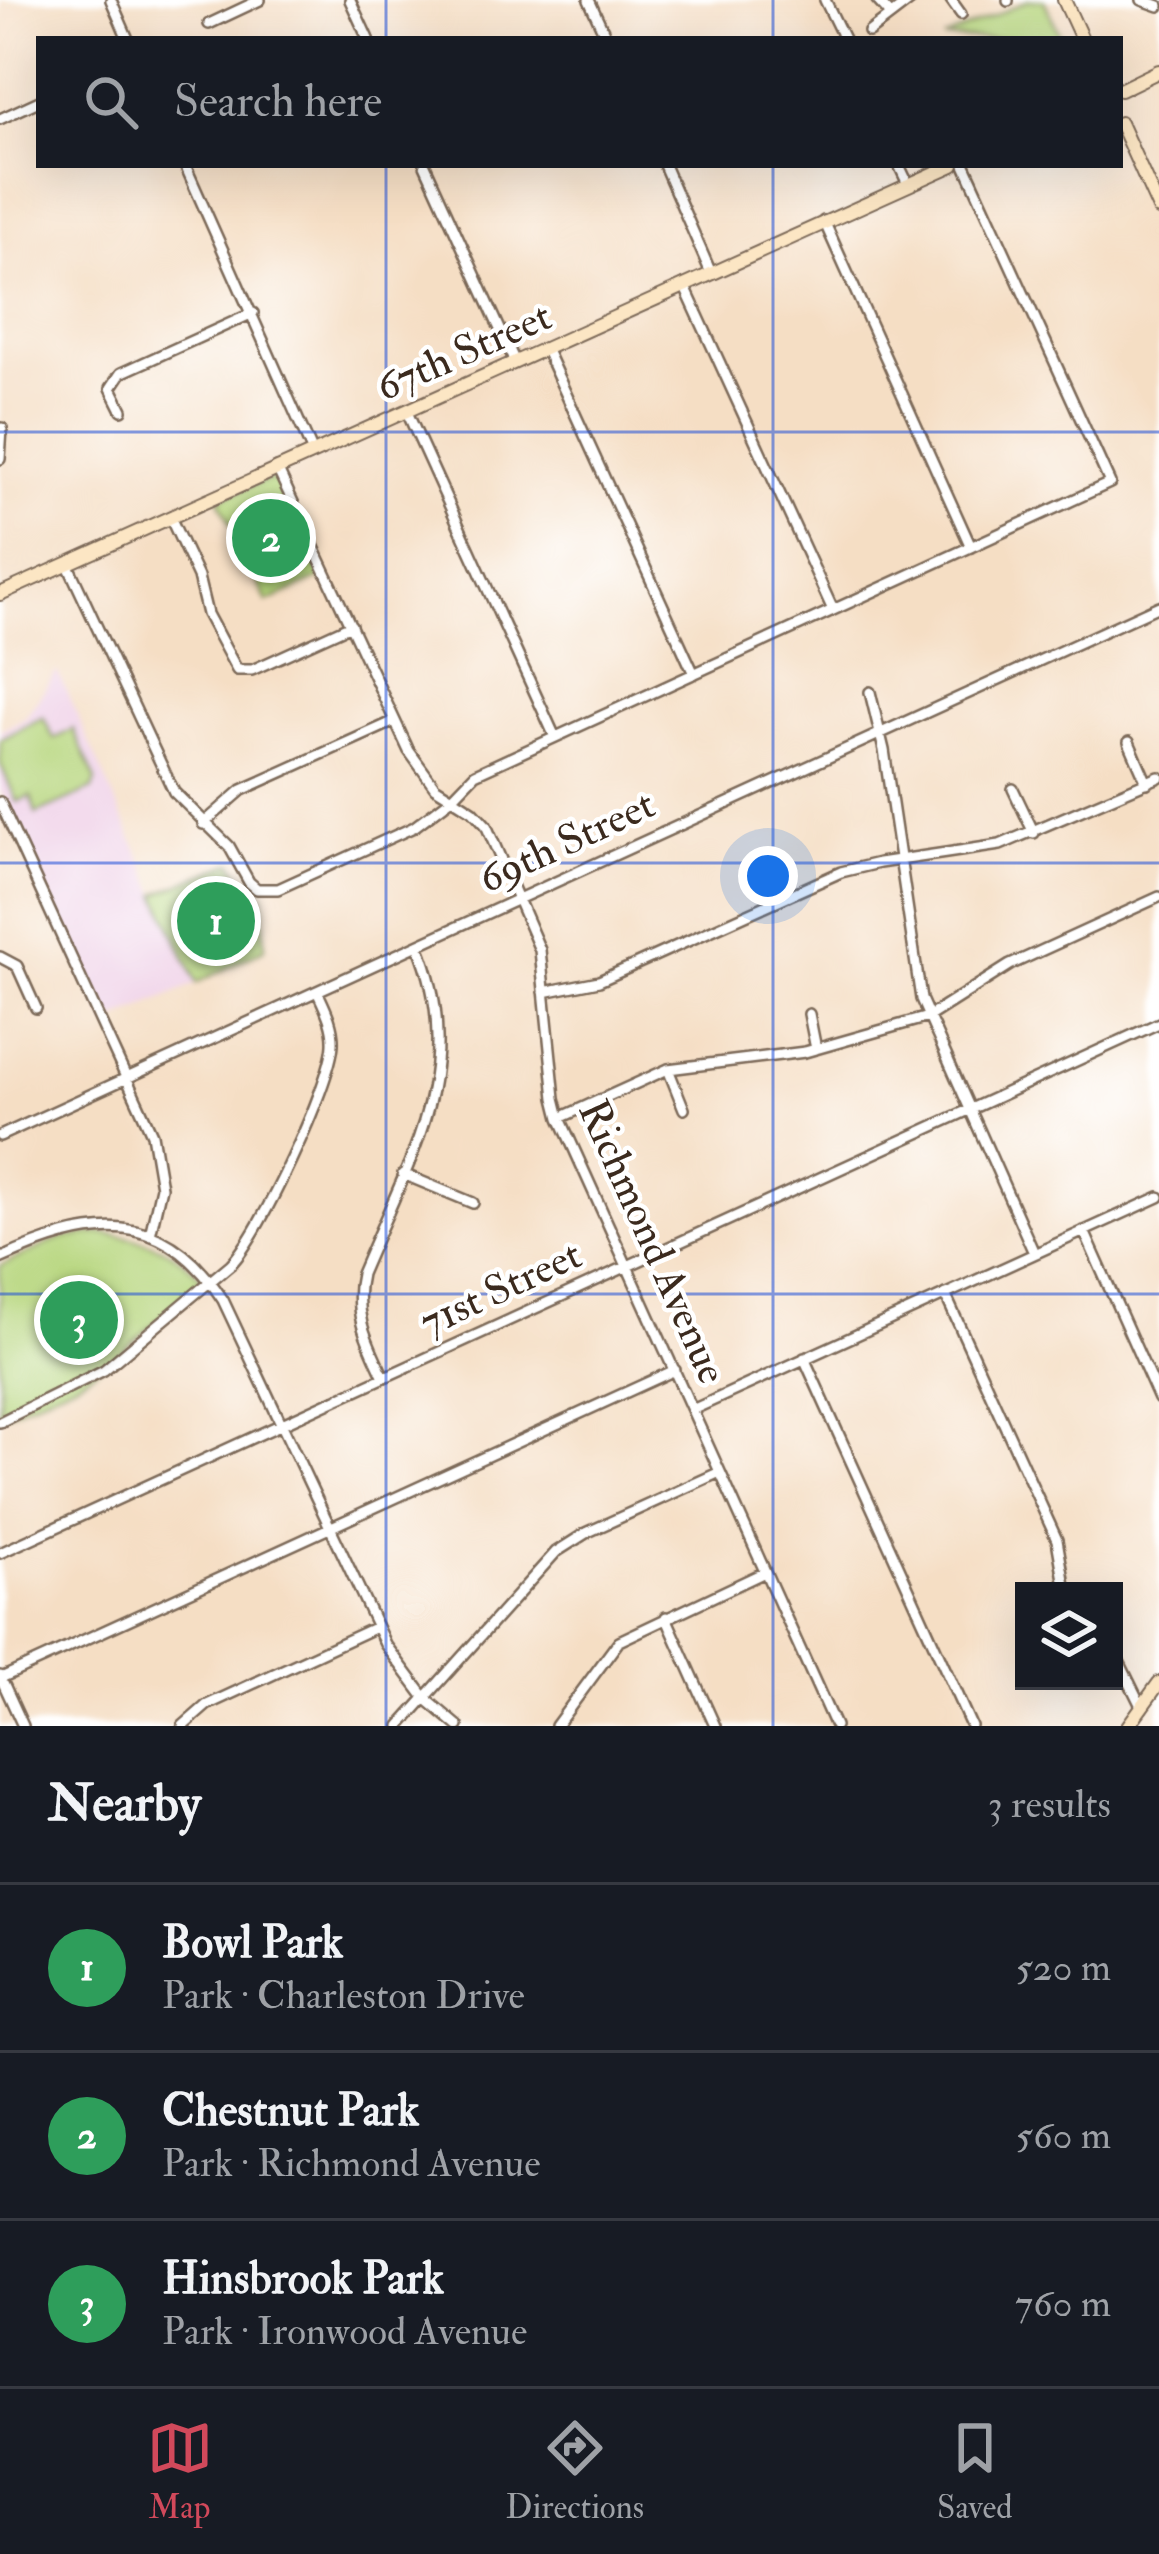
<!DOCTYPE html>
<html lang="en">
<head>
<meta charset="utf-8">
<style>
  :root { --surface:#171b24; --page:#20242c; --text:#f1f3f6; --muted:#9ea1a6; --line:#363941; --accent:#d1495b }
  body { margin:0; font-family:"IM FELL Double Pica",serif; background:var(--page); color:var(--text) }
  .controls { position:absolute; right:36px; bottom:36px; display:grid; overflow:hidden; border-radius:0px; box-shadow:0 12px 48px #0002 }
  .controls button { width:108px; height:108px; display:grid; place-items:center; padding:0; border:0; border-bottom:3px solid var(--line); background:var(--surface); color:var(--text); font:60px sans-serif }
  .you { position:absolute; left:768px; top:876px; width:42px; height:42px; margin:-30px; border:9px solid #fff; border-radius:50%; background:#1a73e8; box-shadow:0 0 0 18px #1a73e833 }
  .badge { display:grid; place-items:center; width:78px; height:78px; border-radius:50%; background:var(--accent); color:#fff; font-size:39px; font-weight:700 }
  .pin { position:absolute; translate:-50% -50%; border:6px solid #fff; box-shadow:0 3px 12px #0006 }
  .list { margin:0; padding:0; list-style:none }
  h2 { display:flex; justify-content:space-between; align-items:center; height:156px; margin:0; padding:0 48px; font-size:51px }
  h2 small { font-size:39px; font-weight:400; color:var(--muted) }
  .list li { display:grid; grid-template-columns:78px 1fr auto; gap:36px; align-items:center; box-sizing:border-box; height:168px; padding:0 48px; border-top:3px solid var(--line) }
  .list b { display:block; font-size:45px; white-space:nowrap }
  .list p { margin:0; font-size:39px; white-space:nowrap; color:var(--muted) }
  .list em { font-size:39px; font-style:normal; color:var(--muted) }
  .icon { flex:none; width:66px; height:66px; fill:none; stroke:currentColor; stroke-width:2; stroke-linecap:round; stroke-linejoin:round }
  .map { position:relative; flex:none; width:1159px; height:1726px; overflow:hidden }
  .search { position:absolute; background:var(--surface); box-shadow:0 12px 48px #0002; left:36px; right:36px; top:36px; height:132px; display:flex; align-items:center; gap:30px; box-sizing:border-box; padding:0 42px; border-radius:0px; color:var(--muted); font-size:45px }
  .sheet { height:660px; background:var(--surface) }
  nav { display:flex; justify-content:space-around; align-items:center; box-sizing:border-box; height:168px; border-top:3px solid var(--line); background:var(--surface); font-size:33px; color:var(--muted) }
  nav a { display:grid; justify-items:center; gap:6px }
  nav .on { color:var(--accent) }
  .map>svg:first-child { display:block }
  .built { fill:#efd0e7 }
  .green { fill:#b6d57c; stroke:#78804d; stroke-width:3 }
  .lines { fill:none; stroke-linecap:round; stroke-linejoin:round }
  .street-casing { stroke:#7c6958; stroke-width:14 }
  .secondary-casing { stroke:#7c6958; stroke-width:16 }
  .street { stroke:#fff; stroke-width:9 }
  .secondary { stroke:#fce6c4; stroke-width:12 }
  .grid { fill:none; stroke:#1d4ed8; stroke-width:3; stroke-opacity:0.55 }
  .labels { text-anchor:middle; stroke-width:9; stroke-linejoin:round; paint-order:stroke }
  .street-label { font-size:42px; fill:#3b2a1e; stroke:#fff }
</style>
</head>
<body>
<div class="map">
<svg width="1159" height="1726" viewBox="0 0 1159 1726">
  <rect width="100%" height="100%" fill="#fff"/>
  <filter id="ink" filterUnits="userSpaceOnUse"><feTurbulence type="fractalNoise" baseFrequency=".00833" numOctaves="2"/><feDisplacementMap in="SourceGraphic" scale="24" xChannelSelector="R" yChannelSelector="G"/><feConvolveMatrix kernelMatrix="1 2 1 2 8 2 1 2 1" color-interpolation-filters="sRGB"/></filter>
  <filter id="wash" filterUnits="userSpaceOnUse"><feTurbulence type="fractalNoise" baseFrequency=".004" numOctaves="4" result="noise"/><feDisplacementMap in="SourceGraphic" scale="48" xChannelSelector="R" yChannelSelector="G"/><feGaussianBlur stdDeviation="2.7" result="paint"/><feColorMatrix in="noise" values="0 0 0 0 0 0 0 0 0 0 0 0 0 0 0 0 0 1.4 0 .05"/><feComposite in="paint" operator="in"/></filter>
  <g filter="url(#wash)">
    <rect width="100%" height="100%" fill="#f5dec4"/>
    <path class="built" d="M57 671 197 983 107 1023 0 789V731L25 718Z"/>
    <path class="green" d="M1029 0H1044L1062 39H944Z
      M269 479 278 481 322 577 267 602 219 499Z
      M43 717 54 739 73 729 96 780 93 789 36 814 31 796 17 802 0 763V740Z
      M233 862 246 887 262 895 265 948 197 983 157 894Z
      M100 1233C137 1237 176 1247 201 1278L198 1286 119 1354 79 1380 0 1416V1266L62 1238Z"/>
  </g>
  <g filter="url(#ink)">
    <g class="lines">
      <defs>
        <path id="street" d="M111 0 128 39
          M350 0 368 39
          M589 0 607 39
          M825 0 844 39
          M877 0 890 14
          M951 0 961 14
          M1008 0V1
          M1142 0 1159 6
          M209 24 260 0
          M869 32 911 0
          M0 119 39 101
          M185 165 313 453
          M425 165 515 362
          M664 165 711 273
          M899 165 908 184
          M824 221 971 547
          M684 285 833 610
          M545 348 694 674
          M122 410 111 388 121 373 253 313
          M407 412 555 737
          M0 459 2 428
          M277 468 409 751 435 787 473 811 486 825 540 950 555 1098 560 1118 835 1726
          M170 517 198 577 207 614 237 670H252L351 625
          M67 563 174 792 229 846 249 882 257 889H278L414 827 451 799 475 774 1110 483 965 165
          M870 692 884 750 921 999 1034 1253
          M1129 742 1147 783
          M1013 789 1034 833
          M0 802 152 1134 161 1187 150 1235
          M203 824 242 790 395 721
          M0 957 17 966 36 1008
          M544 992 599 981 841 872 879 863 1000 845 1159 777
          M809 1014 816 1049
          M668 1069 684 1109
          M560 1118 668 1069 805 1052 928 1017 1010 965 1159 897
          M0 1136 1159 606
          M403 1174 473 1203
          M1084 1231 1159 1399
          M0 1259C89 1218 163 1206 223 1300L385 1644 426 1699 458 1726
          M945 1294 1057 1540 1066 1591
          M804 1358 971 1726
          M384 1377C367 1341 352 1313 361 1274 408 1161 469 1069 418 945
          M692 1410 1159 1197
          M0 1422 104 1370 231 1264C260 1235 331 1084 333 1044 334 1025 325 1008 317 991
          M0 1553 1159 1023
          M666 1617 715 1726
          M1114 1651 1142 1708
          M0 1676 23 1726
          M1 1678 675 1370
          M183 1726 207 1705 376 1627
          M400 1726 556 1552 586 1533 720 1472
          M556 1726 619 1641 765 1572"/>
        <path id="secondary" d="M1064 0 1082 39
          M1120 90 1159 71
          M1120 123 1159 209
          M0 594 953 165
          M1128 1726 1159 1683"/>
      </defs>
      <use href="#street" class="street-casing"/>
      <use href="#secondary" class="secondary-casing"/>
      <use href="#street" class="street"/>
      <use href="#secondary" class="secondary"/>
    </g>
  </g>
  <path class="grid" d="M386 0V39M773 0V39M386 165V1726M773 165V1726M0 432H1159M0 863H1159M0 1294H1159"/>
  <g class="labels">
    <g class="street-label">
      <text transform="translate(463 350) rotate(-24)" y="15">67th Street</text>
      <text transform="translate(566 840) rotate(-25)" y="15">69th Street</text>
      <text transform="translate(654 1241) rotate(66)" y="15">Richmond Avenue</text>
      <text transform="translate(500 1287) rotate(-25)" y="15">71st Street</text>
    </g>
  </g>
</svg>
<div class="controls">
<button><svg class="icon" aria-label="layers" viewBox="0 0 24 24"><path d="M12 4l9 5-9 5-9-5zM3 14l9 5 9-5"/></svg></button>
</div>
<div class="you"></div>
<div class="pin badge" style="left:216px;top:921px;background:#2e9e5b">1</div>
<div class="pin badge" style="left:271px;top:538px;background:#2e9e5b">2</div>
<div class="pin badge" style="left:79px;top:1320px;background:#2e9e5b">3</div>
<div class="search"><svg class="icon" aria-label="search" viewBox="0 0 24 24"><circle cx="10" cy="10" r="6"/><path d="M15 15l6 6"/></svg>Search here</div>
</div>
<section class="sheet">
<h2>Nearby<small>3 results</small></h2>
<ul class="list">
<li><span class="badge" style="background:#2e9e5b">1</span><div><b>Bowl Park</b><p>Park · Charleston Drive</p></div><em>520 m</em></li>
<li><span class="badge" style="background:#2e9e5b">2</span><div><b>Chestnut Park</b><p>Park · Richmond Avenue</p></div><em>560 m</em></li>
<li><span class="badge" style="background:#2e9e5b">3</span><div><b>Hinsbrook Park</b><p>Park · Ironwood Avenue</p></div><em>760 m</em></li>
</ul>
</section>
<nav>
<a class="on"><svg class="icon" aria-label="map" viewBox="0 0 24 24"><path d="M3 6l6-2 6 2 6-2v14l-6 2-6-2-6 2zM9 4v14M15 6v14"/></svg>Map</a>
<a><svg class="icon" aria-label="directions" viewBox="0 0 24 24"><path d="M12 3l9 9-9 9-9-9zM9 14v-3h6M13 9l2 2-2 2"/></svg>Directions</a>
<a><svg class="icon" aria-label="saved" viewBox="0 0 24 24"><path d="M7 4h10v16l-5-4-5 4z"/></svg>Saved</a>
</nav>
</body>
</html>
